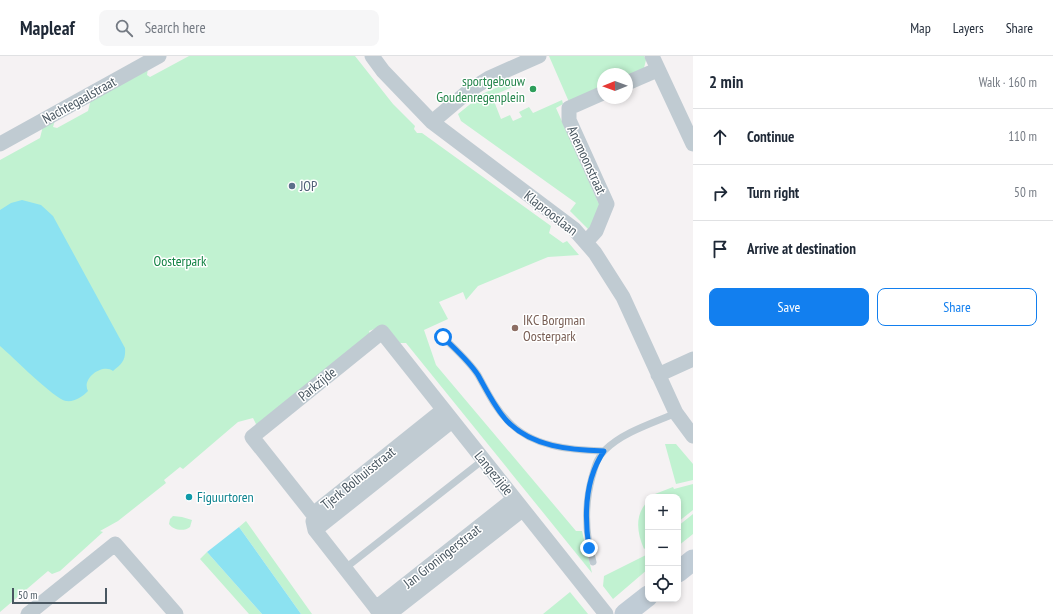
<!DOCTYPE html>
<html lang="en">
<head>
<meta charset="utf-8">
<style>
  :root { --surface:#fff; --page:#f6f6f7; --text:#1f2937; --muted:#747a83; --line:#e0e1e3; --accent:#127fef }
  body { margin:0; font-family:"PT Sans Narrow",sans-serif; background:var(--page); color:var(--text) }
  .controls { position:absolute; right:12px; bottom:12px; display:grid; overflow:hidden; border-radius:8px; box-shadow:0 2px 6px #0003 }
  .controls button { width:36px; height:36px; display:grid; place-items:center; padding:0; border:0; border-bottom:1px solid var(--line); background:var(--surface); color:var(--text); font:20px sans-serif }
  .compass { position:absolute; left:597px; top:12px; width:36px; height:36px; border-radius:50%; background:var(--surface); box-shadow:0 2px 6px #0003; rotate:269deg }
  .scale { position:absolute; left:12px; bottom:10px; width:95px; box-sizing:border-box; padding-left:4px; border:2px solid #495761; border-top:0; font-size:11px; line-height:14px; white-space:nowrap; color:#495761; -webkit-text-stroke:3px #fff; paint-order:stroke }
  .stop { position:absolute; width:12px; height:12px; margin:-9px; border:3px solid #127fef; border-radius:50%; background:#fff }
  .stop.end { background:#127fef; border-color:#fff; box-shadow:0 1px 4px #0008 }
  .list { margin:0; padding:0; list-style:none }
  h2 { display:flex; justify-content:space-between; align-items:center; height:52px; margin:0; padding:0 16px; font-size:17px }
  h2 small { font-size:13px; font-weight:400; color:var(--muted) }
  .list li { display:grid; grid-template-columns:26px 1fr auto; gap:12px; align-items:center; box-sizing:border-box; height:56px; padding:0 16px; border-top:1px solid var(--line) }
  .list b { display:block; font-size:15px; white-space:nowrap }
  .list em { font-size:13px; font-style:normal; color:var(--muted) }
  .actions { display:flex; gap:8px; padding:12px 16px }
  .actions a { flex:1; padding:9px 0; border:1px solid var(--accent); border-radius:8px; text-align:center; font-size:14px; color:var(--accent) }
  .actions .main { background:var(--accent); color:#fff }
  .icon { flex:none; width:22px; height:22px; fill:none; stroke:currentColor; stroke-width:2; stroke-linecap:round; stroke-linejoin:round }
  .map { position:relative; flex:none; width:693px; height:558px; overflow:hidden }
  header { display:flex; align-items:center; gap:24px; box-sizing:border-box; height:56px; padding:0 20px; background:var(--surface); border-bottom:1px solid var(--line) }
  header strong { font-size:19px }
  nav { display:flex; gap:22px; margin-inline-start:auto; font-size:14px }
  .search { width:280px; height:36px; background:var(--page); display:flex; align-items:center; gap:10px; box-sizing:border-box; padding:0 14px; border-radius:8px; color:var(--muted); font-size:15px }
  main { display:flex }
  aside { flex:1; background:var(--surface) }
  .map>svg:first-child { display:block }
  .green { fill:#c1f2d1 }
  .water { fill:#8ce2f1 }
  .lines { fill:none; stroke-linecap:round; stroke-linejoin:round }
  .lane { stroke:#c0cbd2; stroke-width:7 }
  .street { stroke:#c0cbd2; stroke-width:15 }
  .secondary { stroke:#c0ccd6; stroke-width:21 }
  .route { stroke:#127fef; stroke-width:5 }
  .leisure-dot { fill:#2e9e5b; stroke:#fff; stroke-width:1.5 }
  .service-dot { fill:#5c6f8a; stroke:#fff; stroke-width:1.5 }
  .education-dot { fill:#8d6e63; stroke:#fff; stroke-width:1.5 }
  .culture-dot { fill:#0f9aa8; stroke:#fff; stroke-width:1.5 }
  .labels { text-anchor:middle; stroke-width:3; stroke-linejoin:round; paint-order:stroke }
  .leisure-label { font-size:14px; fill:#27864d; stroke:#fff; text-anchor:end }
  .street-label { font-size:14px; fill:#495761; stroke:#fff }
  .service-label { font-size:14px; fill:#4e5e75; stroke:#fff; text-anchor:start }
  .park-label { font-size:14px; fill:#138344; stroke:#fff }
  .education-label { font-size:14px; fill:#785e54; stroke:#fff; text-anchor:start }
  .culture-label { font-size:14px; fill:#0d838f; stroke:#fff; text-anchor:start }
</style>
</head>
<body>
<header>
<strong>Mapleaf</strong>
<div class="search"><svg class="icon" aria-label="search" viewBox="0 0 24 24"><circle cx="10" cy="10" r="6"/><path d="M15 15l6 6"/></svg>Search here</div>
<nav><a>Map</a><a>Layers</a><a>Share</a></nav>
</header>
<main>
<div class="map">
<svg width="693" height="558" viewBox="0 0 693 558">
  <rect width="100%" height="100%" fill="#f5f2f3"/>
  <path class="green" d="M189 0H355L393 48 415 70 414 73 417 77H422L551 170 549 177 563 187 567 185 579 199 548 201 478 230 466 244 463 236 439 246 448 263 424 274 436 309 576 475H582L592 517 406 287H400L385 269 369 275 370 278 257 370 253 362 238 366 183 413 180 411 164 424 166 427 118 465 100 475 103 476 60 515 52 518 48 515 0 556V104L40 82 43 70 55 64 53 71 57 72 88 55 91 43 148 12 147 19 150 21Z
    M549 0H644L646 4 644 12 627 20V18H603V30L569 46Z
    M517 23 519 28 492 40 501 63 510 59 513 65 522 61 519 56 529 51 533 57 562 44 563 48 556 52 598 146 602 144 589 174 570 155 576 147 461 65 458 58 484 37Z
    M665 388H676L693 408V424L676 428Z
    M693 428V454L678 466V441H652L655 438 673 431 674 433Z
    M648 445V490L644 493C637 477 634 459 648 445Z
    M693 458V478L678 490V470Z
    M173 460 182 461 192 464 190 471C184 476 173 474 169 468L170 463Z
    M246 465 312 558H301L239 471Z
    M207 496 262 558H249L200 503Z
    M646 499 648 502V513L613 543 603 530 604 520Z
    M570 536 588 558H543Z"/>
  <path class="water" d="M22 144 41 149 53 160 125 292C126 304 122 308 113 315 103 307 81 322 88 335 82 341 75 346 66 345 54 343 12 300 0 290V154L11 147Z
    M239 471 301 558H262L207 496Z"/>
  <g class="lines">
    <path class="lane" d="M443 281C455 293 469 305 478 319 487 335 495 352 508 365 532 391 570 394 604 395
      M593 506C585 477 584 450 592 421 595 411 597 401 605 394 623 376 653 367 676 357
      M348 510 483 404"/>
    <path class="street" d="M372 0 383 15 432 66 574 173 595 197 623 241 676 357 693 380
      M652 0 693 88
      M627 27 657 14
      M432 66 470 34 489 22 539 0
      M0 88 159 0
      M586 186 596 175 607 148 569 64V52L603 37
      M658 319 693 303
      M443 354 313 458 252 381 382 276 606 558
      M313 465 315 474 376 552
      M315 474 452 365
      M28 558 115 488 176 558
      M380 558 376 552 514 443
      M389 558 522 454"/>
    <path class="secondary" d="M678 516 693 504
      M625 558 648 540"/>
  </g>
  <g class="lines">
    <path class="route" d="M443 281C455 293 469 305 478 319 487 335 495 352 507 365 532 391 570 394 604 395 585 423 584 459 589 492"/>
  </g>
  <circle class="leisure-dot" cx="533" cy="33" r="4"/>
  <circle class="service-dot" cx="292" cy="130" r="4"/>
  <circle class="education-dot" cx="515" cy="272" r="4"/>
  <circle class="culture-dot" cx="189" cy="441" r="4"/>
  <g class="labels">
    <g class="leisure-label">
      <text x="525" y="30">sportgebouw<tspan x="525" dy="16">Goudenregenplein</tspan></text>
    </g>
    <g class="street-label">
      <text transform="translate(79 44) rotate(-29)" y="5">Nachtegaalstraat</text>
      <text transform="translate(587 104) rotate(65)" y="5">Anemoonstraat</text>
      <text transform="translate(551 157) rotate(38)" y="5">Klaprooslaan</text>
      <text transform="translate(317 328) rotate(-39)" y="5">Parkzijde</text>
      <text transform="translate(494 417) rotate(51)" y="5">Langezijde</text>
      <text transform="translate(358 422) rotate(-39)" y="5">Tjerk Bolhuisstraat</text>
      <text transform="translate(442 500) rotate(-38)" y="5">Jan Groningerstraat</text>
    </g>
    <g class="service-label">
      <text x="300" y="135">JOP</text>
    </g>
    <g class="park-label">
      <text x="180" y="210">Oosterpark</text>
    </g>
    <g class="education-label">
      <text x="523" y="269">IKC Borgman<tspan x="523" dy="16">Oosterpark</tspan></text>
    </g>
    <g class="culture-label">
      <text x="197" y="446">Figuurtoren</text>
    </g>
  </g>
</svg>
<div class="controls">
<button>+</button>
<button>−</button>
<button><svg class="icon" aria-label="locate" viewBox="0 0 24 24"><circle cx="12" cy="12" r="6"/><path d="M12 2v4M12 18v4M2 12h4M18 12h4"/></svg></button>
</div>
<svg class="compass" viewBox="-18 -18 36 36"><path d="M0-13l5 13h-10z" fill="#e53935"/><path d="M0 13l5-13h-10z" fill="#747a83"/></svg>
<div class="scale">50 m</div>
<div class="stop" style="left:443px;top:281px"></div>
<div class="stop end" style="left:589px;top:492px"></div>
</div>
<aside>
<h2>2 min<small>Walk · 160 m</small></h2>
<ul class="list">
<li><svg class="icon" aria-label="ahead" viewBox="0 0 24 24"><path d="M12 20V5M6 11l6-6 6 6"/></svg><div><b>Continue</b></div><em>110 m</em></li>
<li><svg class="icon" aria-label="right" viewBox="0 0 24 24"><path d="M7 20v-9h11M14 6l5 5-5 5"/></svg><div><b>Turn right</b></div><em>50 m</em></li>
<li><svg class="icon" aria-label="arrive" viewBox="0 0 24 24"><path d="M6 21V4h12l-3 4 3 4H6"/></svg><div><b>Arrive at destination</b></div></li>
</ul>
<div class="actions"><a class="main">Save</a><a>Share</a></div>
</aside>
</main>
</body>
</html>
